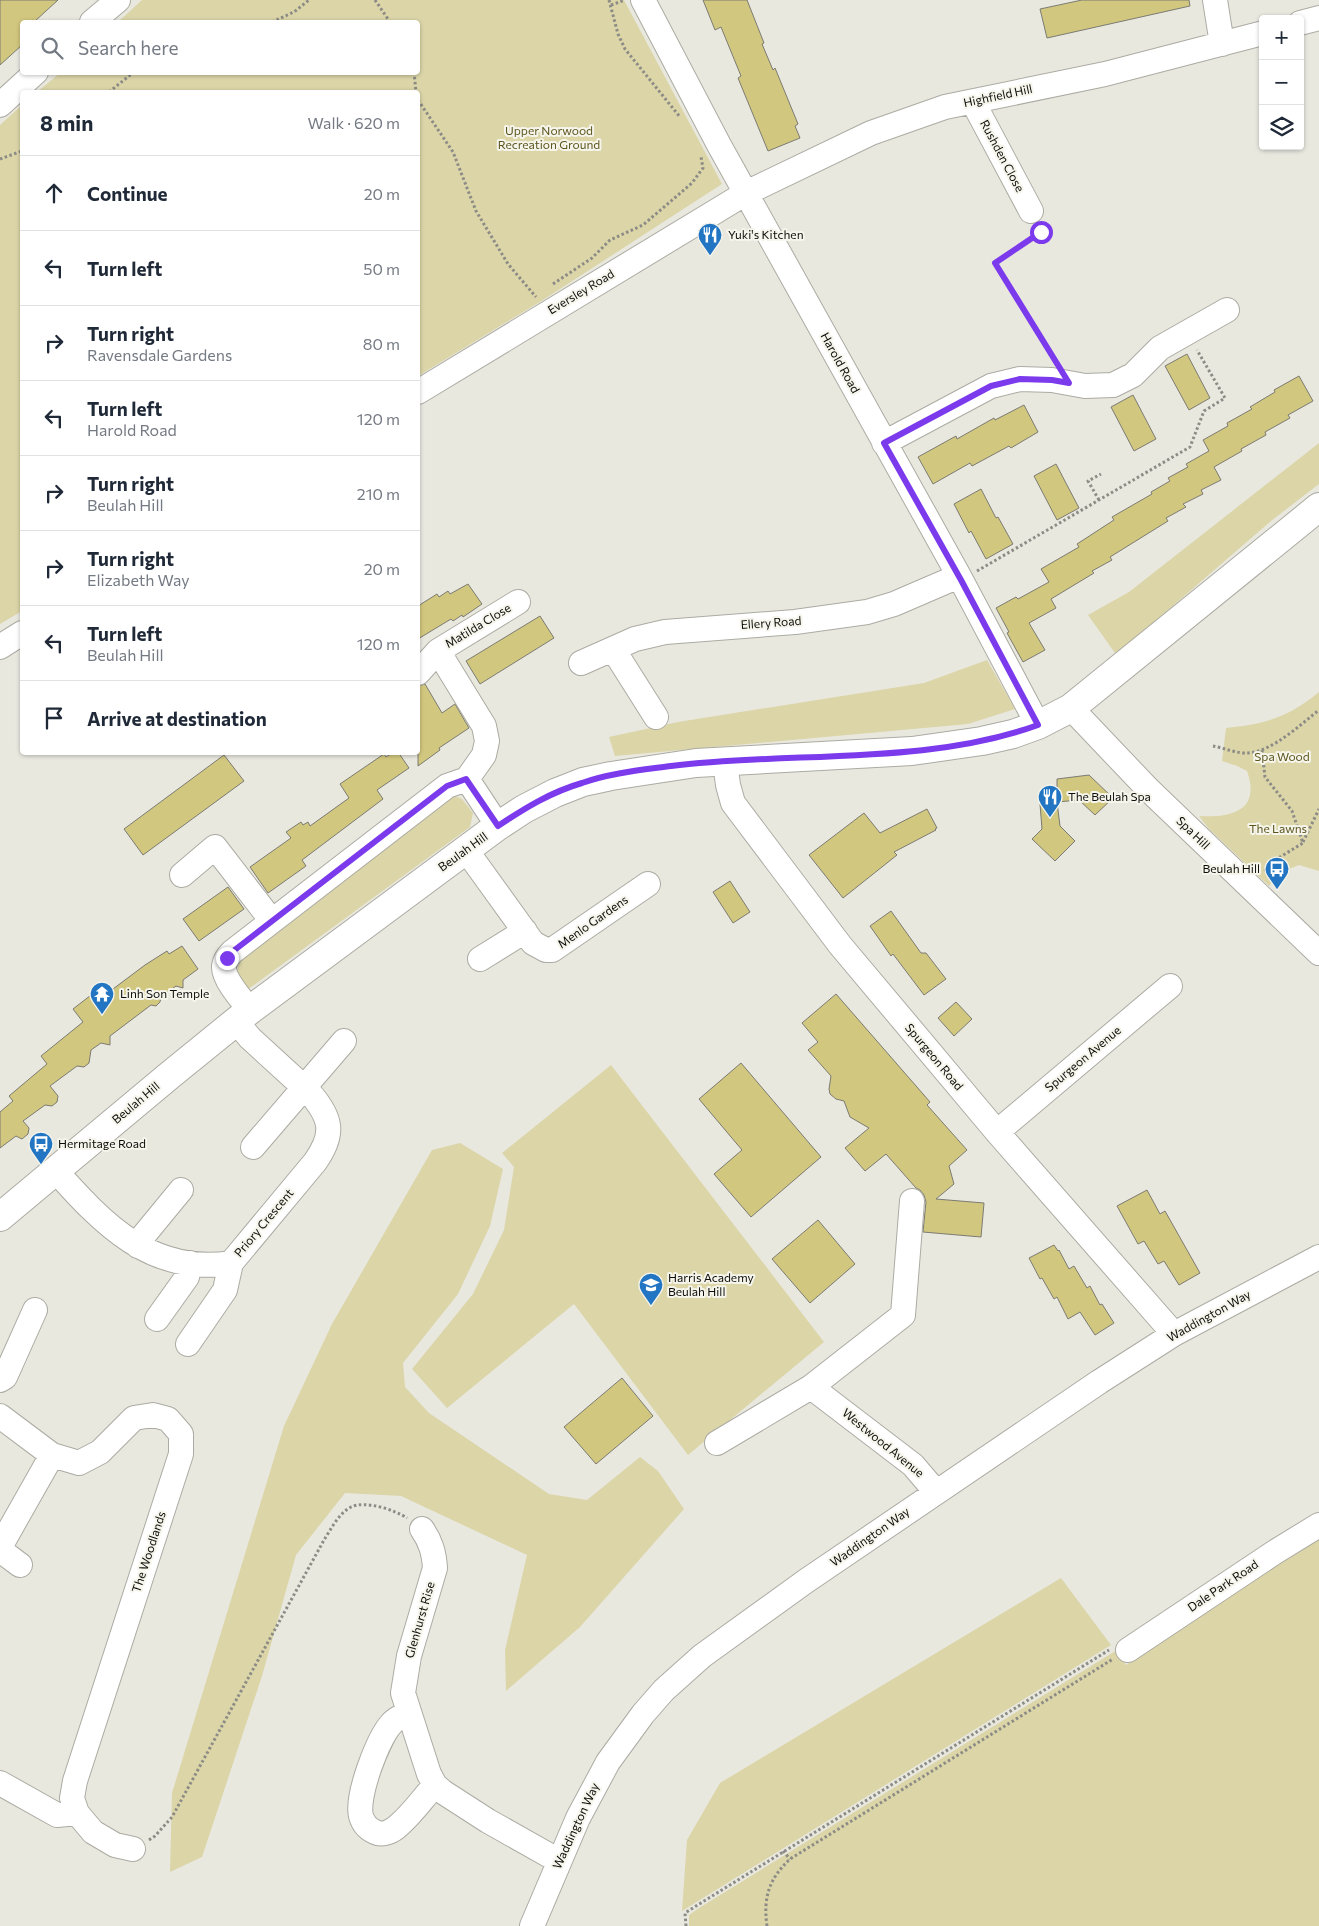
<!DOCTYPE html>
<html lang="en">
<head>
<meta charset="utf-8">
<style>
  :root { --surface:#fff; --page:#f2f2f3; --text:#1f2937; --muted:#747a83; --line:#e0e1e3 }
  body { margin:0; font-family:Commissioner,sans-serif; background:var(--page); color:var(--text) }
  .controls { position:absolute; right:15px; top:15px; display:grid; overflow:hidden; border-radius:5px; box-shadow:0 1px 4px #0004 }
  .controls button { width:45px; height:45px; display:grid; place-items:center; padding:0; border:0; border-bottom:1px solid var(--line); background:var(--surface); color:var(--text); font:25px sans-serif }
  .stop { position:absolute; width:15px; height:15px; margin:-11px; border:4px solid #7c3aed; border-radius:50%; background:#fff }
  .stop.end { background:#7c3aed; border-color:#fff; box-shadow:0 1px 5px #0008 }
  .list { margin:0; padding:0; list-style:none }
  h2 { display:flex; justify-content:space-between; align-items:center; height:65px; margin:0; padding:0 20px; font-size:21px }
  h2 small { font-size:16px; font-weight:400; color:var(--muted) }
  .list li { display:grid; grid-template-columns:32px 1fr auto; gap:15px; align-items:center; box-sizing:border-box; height:75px; padding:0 20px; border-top:1px solid var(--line) }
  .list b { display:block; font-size:19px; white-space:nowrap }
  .list p { margin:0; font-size:16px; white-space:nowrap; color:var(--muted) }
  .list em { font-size:16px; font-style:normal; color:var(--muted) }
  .icon { flex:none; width:28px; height:28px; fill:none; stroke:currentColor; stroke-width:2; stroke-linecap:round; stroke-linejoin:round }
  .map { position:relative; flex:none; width:1319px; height:1926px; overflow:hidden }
  .search { position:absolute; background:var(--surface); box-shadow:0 1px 4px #0004; left:20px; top:20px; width:400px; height:55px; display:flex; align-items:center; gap:12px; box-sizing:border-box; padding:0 18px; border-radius:5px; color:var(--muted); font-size:19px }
  .panel { position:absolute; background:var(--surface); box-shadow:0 1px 4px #0004; left:20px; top:90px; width:400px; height:665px; border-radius:5px }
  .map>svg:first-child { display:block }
  .green { fill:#dbd5a8 }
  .building { fill:#d1c77e; stroke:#7c7b73 }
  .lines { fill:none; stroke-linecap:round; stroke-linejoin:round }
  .minor-casing { stroke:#acaba3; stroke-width:26 }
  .major-casing { stroke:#acaba3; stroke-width:30 }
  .path { stroke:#8c8b85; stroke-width:3; stroke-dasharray:2.5 2.5; stroke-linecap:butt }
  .minor { stroke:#fff; stroke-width:24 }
  .major { stroke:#fff; stroke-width:28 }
  .route { stroke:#7c3aed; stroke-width:6 }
  .labels { text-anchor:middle; stroke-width:4; stroke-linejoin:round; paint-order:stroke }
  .street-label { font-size:12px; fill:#0c0c09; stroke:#f6f5ec }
  .park-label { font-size:12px; fill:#5c551e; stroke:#f6f5ec }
  .poi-label { font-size:12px; fill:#0c0c09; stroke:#f6f5ec; text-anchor:start }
</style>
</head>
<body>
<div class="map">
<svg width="1319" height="1926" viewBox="0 0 1319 1926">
  <rect width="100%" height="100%" fill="#e9e8df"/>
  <path class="green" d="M142 0H624L722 184 543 300 418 376V92H37L60 73 418 72V22H118Z
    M22 105V611L0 624V125Z
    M1319 443V484L1271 521 1138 636 1115 653 1088 615 1129 592Z
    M987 660 1015 709 968 724 615 756 609 737 678 722 924 683Z
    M1319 692V871L1299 865 1279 873 1269 886 1209 829 1199 816C1232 818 1261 810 1247 771L1237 766 1222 761 1226 728C1263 725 1289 717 1319 692Z
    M455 796 462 799 473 813 470 827 247 990C235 974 235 974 242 955L445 798Z
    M611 1065 824 1342 688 1455 574 1304 447 1408 412 1369 473 1294 504 1230 514 1167 502 1153Z
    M460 1143 503 1169 490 1226 458 1294 403 1363 405 1387 429 1413 549 1494 587 1500 640 1457 658 1471 684 1509 580 1627 506 1691 505 1650 527 1555 401 1496 345 1493 296 1555 262 1676 202 1857 170 1872 172 1793 284 1426 332 1324 432 1150Z
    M1319 1539V1926H689V1915L699 1908 1117 1650 1126 1665 1273 1566Z
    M1061 1578 1111 1645 682 1911 687 1840 720 1783Z"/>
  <path class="building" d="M0 0H58L34 22H22V45L0 65Z
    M703 0H747L764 43 762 44 773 70 775 68 798 124 795 126 800 138 768 151 738 78 741 76 721 27 715 30Z
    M1082 0H1189L1190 6 1047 38 1040 9Z
    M1187 354 1210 398 1189 410 1165 366Z
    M1299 376 1313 401 1288 415 1290 418 1265 432 1266 435 1241 449 1242 451 1214 467 1221 480 1201 490 1203 494 1183 504 1186 507 1166 518 1168 521 1110 557 1112 560 1092 571 1094 573 1051 599 1056 608 1029 623 1045 650 1023 662 1007 633 1009 632 996 608 1016 597 1018 599 1049 582 1041 569 1079 547 1077 544 1114 520 1112 517 1152 494 1151 492 1170 481 1168 478 1188 467 1186 464 1209 451 1203 440 1228 426 1227 423 1252 409 1250 407 1275 392 1274 390Z
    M1133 395 1156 439 1134 451 1111 407Z
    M1024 405 1038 432 1011 448 1009 446 972 466 970 463 933 484 918 457 956 436 957 439 994 418 995 420Z
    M1056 464 1079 508 1057 520 1034 476Z
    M981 489 996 518 998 517 1013 544 986 559 971 531 969 533 954 504Z
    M468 584 482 604 463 617 462 615 453 621 451 619 418 639V606L437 594 439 597 448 591 450 594Z
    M540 616 554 638 480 684 466 661Z
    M425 684 442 713 455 704 469 728 439 748 440 750 418 766V686Z
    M394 752H398L409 768 377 790 383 799 302 860 306 866 268 893 250 867 291 838 286 832 301 822 303 825 308 822 310 826 349 798 340 784 384 754 386 757Z
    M224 755 244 781 143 855 124 829Z
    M1089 775 1113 798 1095 815 1079 800 1057 802 1060 826 1075 841 1055 861 1032 839 1042 829 1040 804 1050 803V790L1057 788V779Z
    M927 809 937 828 935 829 936 830 894 852 897 855 843 898 809 855 864 813 880 833Z
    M730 881 750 912 733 923 713 892Z
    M228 887 244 909 199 941 183 919Z
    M891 911 921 953H926L946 979 924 995 893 954 891 956 870 926Z
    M182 946 198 969 183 980V988L176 986 161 997 160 1002 156 1006 151 1005 110 1036V1045L101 1043 91 1050 89 1063 84 1067 77 1066 50 1086 58 1096 57 1102 52 1106 45 1105 23 1121 29 1128 28 1134 22 1139 16 1136 0 1148V1112L13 1101 9 1096 47 1064 41 1056 83 1022 73 1009 104 985 109 992 145 965 167 951 169 954Z
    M836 994 930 1102 927 1105 967 1150 949 1166 954 1184 936 1199 984 1203 981 1237 923 1232 926 1202 924 1195 920 1190 916 1188 886 1154 865 1171 845 1148 869 1128 850 1117 844 1101 836 1099 830 1094 829 1089 831 1076 808 1050 818 1042 802 1023Z
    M956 1002 972 1019 954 1036 938 1018Z
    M741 1063 821 1157 751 1217 714 1174 742 1150 699 1099Z
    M1147 1190 1160 1214 1165 1211 1200 1273 1179 1285 1164 1261 1158 1264 1144 1241 1138 1244 1117 1206Z
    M818 1220 855 1264 810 1303 772 1259Z
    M1054 1245 1058 1251 1059 1250 1069 1269 1074 1266 1087 1288 1090 1286 1100 1305 1102 1304 1114 1323 1095 1335 1080 1312 1068 1319 1057 1297 1054 1299 1042 1278 1040 1279 1029 1258Z
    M622 1378 653 1416 596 1464 564 1427Z"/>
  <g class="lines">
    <defs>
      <path id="minor" d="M643 0 719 145 959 576 1038 725
        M1215 0 1222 44
        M92 22 118 0
        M1300 23 1319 18
        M973 102 1031 211
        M0 105 36 72
        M418 392 746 193 871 133 945 107 1105 74 1263 33
        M884 443 991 386 1020 379 1052 380 1085 386 1113 385 1133 375 1160 348 1227 310
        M0 647 22 633
        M613 649 656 717
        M438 651 484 726 487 741 484 755 467 779 498 826
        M581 663 635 639 665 632 795 622 867 612 894 604 959 576
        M418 673 438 651 518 602
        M1071 708 1149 790 1319 953
        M725 761 728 785 733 803 840 945 997 1132 1174 1334
        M466 850 533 943 546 950H552L648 884
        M182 875 215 847 272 921
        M480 959 525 931
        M250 1010C242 1000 223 979 224 966 225 960 228 956 232 952L447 786 467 779
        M997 1132 1170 986
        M253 1147 344 1041
        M55 1170C103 1224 151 1275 231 1263L315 1162C335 1134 332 1118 309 1092L250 1038 236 1021
        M138 1246 144 1235 181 1190
        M157 1319 187 1277 190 1263
        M188 1344 225 1290 231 1263
        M0 1380 5 1377 35 1310
        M811 1387 913 1465 936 1492
        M0 1416 52 1455 79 1463 100 1452 134 1418 153 1415 168 1419 181 1434V1454L75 1781 72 1798 77 1813 93 1832 115 1845 133 1849
        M717 1443 811 1387 903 1315 912 1201
        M422 1529C431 1542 434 1553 435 1568L409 1656 403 1693 429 1774 435 1785 443 1792 488 1821 559 1861
        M0 1547 52 1455
        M0 1550 20 1565
        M1128 1650 1275 1552 1319 1525
        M408 1713C402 1716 397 1718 392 1723 378 1738 356 1796 361 1816 363 1823 368 1829 375 1832 383 1836 393 1831 399 1825 412 1814 423 1798 435 1785
        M0 1783 57 1815 77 1813
        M532 1926 578 1818 608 1762 643 1714 664 1690 702 1656 806 1581 1099 1382 1174 1334 1319 1257"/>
      <path id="major" d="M0 1217 170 1075 250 1010 498 826 524 809 555 793 583 782 611 776 696 763 912 751 982 741 1013 734 1038 725 1071 708 1319 507"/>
    </defs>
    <use href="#minor" class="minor-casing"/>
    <use href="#major" class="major-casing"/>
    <path class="path" d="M375 0 390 22
      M609 0 618 34 625 49 680 117
      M611 5 625 0
      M272 22 294 12 309 0
      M414 72 416 92
      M109 92 134 72
      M418 100 453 152 476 211 508 264 536 297
      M0 159 22 151
      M1039 228 1041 232 995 263 1056 361
      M553 284 592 258 610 240 643 225 692 183 703 168 701 157
      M1099 500 1088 481 1101 474
      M977 571 1190 447 1204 411 1225 398 1197 350
      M1213 746C1224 748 1238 754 1248 753 1273 751 1300 725 1319 710
      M1262 750 1265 777 1292 811 1303 843 1280 857 1264 872
      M1303 842 1319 809
      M149 1840 155 1836 172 1817 324 1540C331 1529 339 1513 351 1507 365 1500 395 1510 407 1518
      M783 1851 790 1859
      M686 1926 685 1913 696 1906 1109 1650
      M767 1926C763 1897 769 1879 790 1859L1113 1659"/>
    <use href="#minor" class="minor"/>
    <use href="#major" class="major"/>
  </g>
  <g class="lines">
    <path class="route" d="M227 958 232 952 447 786 466 779 498 826C525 808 551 792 582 783 610 773 642 770 671 766 791 751 925 766 1038 725L961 580 884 443 991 386 1020 379 1052 380 1069 383 995 263 1041 232"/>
  </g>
  <defs>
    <symbol id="restaurant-pin" viewBox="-11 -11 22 30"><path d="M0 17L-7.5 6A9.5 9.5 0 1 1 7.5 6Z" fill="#2275c3" stroke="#f6f5ec"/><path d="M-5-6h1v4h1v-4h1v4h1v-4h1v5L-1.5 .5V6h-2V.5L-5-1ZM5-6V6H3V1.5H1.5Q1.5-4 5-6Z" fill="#fff"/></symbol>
    <symbol id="bus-pin" viewBox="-11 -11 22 30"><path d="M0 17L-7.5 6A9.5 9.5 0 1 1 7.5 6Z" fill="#2275c3" stroke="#f6f5ec"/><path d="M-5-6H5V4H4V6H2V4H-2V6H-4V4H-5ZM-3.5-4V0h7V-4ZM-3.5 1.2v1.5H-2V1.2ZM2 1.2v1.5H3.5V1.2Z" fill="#fff"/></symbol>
    <symbol id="temple-pin" viewBox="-11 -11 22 30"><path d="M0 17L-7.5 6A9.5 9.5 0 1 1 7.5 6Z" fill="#2275c3" stroke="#f6f5ec"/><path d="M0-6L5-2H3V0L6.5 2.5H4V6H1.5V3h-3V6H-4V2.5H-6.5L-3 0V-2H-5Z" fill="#fff"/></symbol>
    <symbol id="school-pin" viewBox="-11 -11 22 30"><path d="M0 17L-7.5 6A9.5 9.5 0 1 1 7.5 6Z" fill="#2275c3" stroke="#f6f5ec"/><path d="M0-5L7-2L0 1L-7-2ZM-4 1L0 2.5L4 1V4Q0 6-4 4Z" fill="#fff"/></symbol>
  </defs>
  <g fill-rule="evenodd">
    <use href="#restaurant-pin" x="696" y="221" width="28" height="38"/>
    <use href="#restaurant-pin" x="1036" y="783" width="28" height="38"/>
    <use href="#bus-pin" x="1263" y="855" width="28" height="38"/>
    <use href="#temple-pin" x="88" y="980" width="28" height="38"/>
    <use href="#bus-pin" x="27" y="1130" width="28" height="38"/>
    <use href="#school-pin" x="637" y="1271" width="28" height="38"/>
  </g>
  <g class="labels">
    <g class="street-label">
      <text transform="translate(998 96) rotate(-12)" y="4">Highfield Hill</text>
      <text transform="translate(1002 156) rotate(62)" y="4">Rushden Close</text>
      <text transform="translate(581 292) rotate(-31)" y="4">Eversley Road</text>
      <text transform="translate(840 363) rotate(61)" y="4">Harold Road</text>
      <text transform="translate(771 623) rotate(-4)" y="4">Ellery Road</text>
      <text transform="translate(478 626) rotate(-31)" y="4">Matilda Close</text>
      <text transform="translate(1193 833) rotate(44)" y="4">Spa Hill</text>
      <text transform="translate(463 852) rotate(-36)" y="4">Beulah Hill</text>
      <text transform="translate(593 922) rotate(-35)" y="4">Menlo Gardens</text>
      <text transform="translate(934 1057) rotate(50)" y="4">Spurgeon Road</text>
      <text transform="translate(1083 1059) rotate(-40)" y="4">Spurgeon Avenue</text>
      <text transform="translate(136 1103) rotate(-40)" y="4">Beulah Hill</text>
      <text transform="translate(264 1223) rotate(-50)" y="4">Priory Crescent</text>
      <text transform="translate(1209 1316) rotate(-29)" y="4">Waddington Way</text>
      <text transform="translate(883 1443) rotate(39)" y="4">Westwood Avenue</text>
      <text transform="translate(870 1537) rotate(-35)" y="4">Waddington Way</text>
      <text transform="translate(149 1552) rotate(-72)" y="4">The Woodlands</text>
      <text transform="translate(1223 1586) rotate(-34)" y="4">Dale Park Road</text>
      <text transform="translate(420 1620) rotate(-74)" y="4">Glenhurst Rise</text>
      <text transform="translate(576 1826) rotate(-65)" y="4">Waddington Way</text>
    </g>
    <g class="park-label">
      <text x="549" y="135">Upper Norwood<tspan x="549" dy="14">Recreation Ground</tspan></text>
      <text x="1282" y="761">Spa Wood</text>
      <text x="1278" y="833">The Lawns</text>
    </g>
    <g class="poi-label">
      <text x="728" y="239">Yuki's Kitchen</text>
      <text x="1068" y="801">The Beulah Spa</text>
      <text x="1260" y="873" text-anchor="end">Beulah Hill</text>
      <text x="120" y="998">Linh Son Temple</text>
      <text x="58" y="1148">Hermitage Road</text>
      <text x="668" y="1282">Harris Academy<tspan x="668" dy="14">Beulah Hill</tspan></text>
    </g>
  </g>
</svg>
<div class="controls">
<button>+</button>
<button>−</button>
<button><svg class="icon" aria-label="layers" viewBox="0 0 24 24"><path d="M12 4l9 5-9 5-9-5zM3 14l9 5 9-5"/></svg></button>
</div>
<div class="stop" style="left:1041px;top:232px"></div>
<div class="stop end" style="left:227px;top:958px"></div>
<div class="search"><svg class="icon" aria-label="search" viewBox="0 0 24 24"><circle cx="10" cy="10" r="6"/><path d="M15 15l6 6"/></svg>Search here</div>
<section class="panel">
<h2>8 min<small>Walk · 620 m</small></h2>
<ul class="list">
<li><svg class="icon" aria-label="ahead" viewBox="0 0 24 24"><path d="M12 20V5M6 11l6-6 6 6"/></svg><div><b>Continue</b></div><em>20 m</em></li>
<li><svg class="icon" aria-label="left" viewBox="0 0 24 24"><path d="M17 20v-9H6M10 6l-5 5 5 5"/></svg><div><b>Turn left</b></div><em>50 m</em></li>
<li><svg class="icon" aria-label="right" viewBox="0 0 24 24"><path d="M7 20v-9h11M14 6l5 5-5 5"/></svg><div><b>Turn right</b><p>Ravensdale Gardens</p></div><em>80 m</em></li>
<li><svg class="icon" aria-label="left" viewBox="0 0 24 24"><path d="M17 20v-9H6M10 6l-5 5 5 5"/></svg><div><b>Turn left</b><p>Harold Road</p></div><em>120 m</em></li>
<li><svg class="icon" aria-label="right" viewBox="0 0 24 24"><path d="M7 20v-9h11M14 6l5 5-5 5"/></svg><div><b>Turn right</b><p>Beulah Hill</p></div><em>210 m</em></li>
<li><svg class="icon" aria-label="right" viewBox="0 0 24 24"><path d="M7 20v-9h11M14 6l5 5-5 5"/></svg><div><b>Turn right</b><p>Elizabeth Way</p></div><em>20 m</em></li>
<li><svg class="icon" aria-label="left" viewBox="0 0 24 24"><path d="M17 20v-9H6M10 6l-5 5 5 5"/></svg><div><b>Turn left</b><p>Beulah Hill</p></div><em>120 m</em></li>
<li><svg class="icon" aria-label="arrive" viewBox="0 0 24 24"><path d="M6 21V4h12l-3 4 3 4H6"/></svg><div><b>Arrive at destination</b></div></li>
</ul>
</section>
</div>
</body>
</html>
